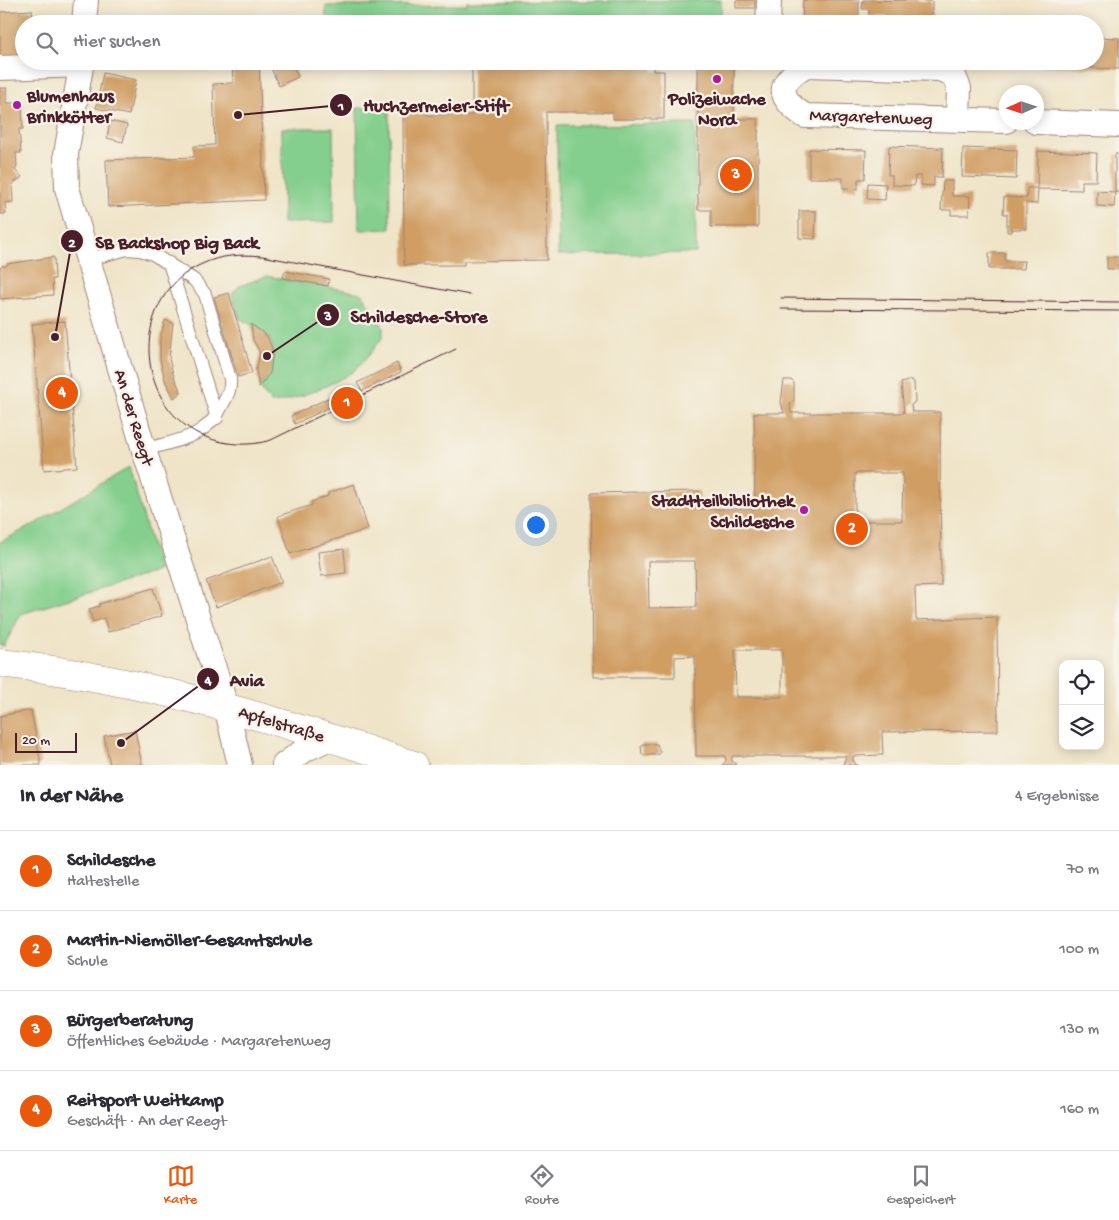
<!DOCTYPE html>
<html lang="de">
<head>
<meta charset="utf-8">
<style>
  :root { --surface:#fff; --page:#f7f7f7; --text:#2b2b33; --muted:#7c7c81; --line:#e1e1e2; --accent:#ea580c }
  body { margin:0; font-family:"Gochi Hand",sans-serif; background:var(--page); color:var(--text) }
  .controls { position:absolute; right:15px; bottom:15px; display:grid; overflow:hidden; border-radius:10px; box-shadow:0 2px 12px #0003 }
  .controls button { width:45px; height:45px; display:grid; place-items:center; padding:0; border:0; border-bottom:1px solid var(--line); background:var(--surface); color:var(--text); font:25px sans-serif }
  .compass { position:absolute; left:999px; top:85px; width:45px; height:45px; border-radius:50%; background:var(--surface); box-shadow:0 2px 12px #0003; rotate:267deg }
  .scale { position:absolute; left:15px; bottom:12px; width:62px; box-sizing:border-box; padding-left:5px; border:2px solid #4a1f2b; border-top:0; font-size:14px; line-height:18px; white-space:nowrap; color:#4a1f2b; -webkit-text-stroke:4px #f7f3e8; paint-order:stroke }
  .you { position:absolute; left:535px; top:524px; width:18px; height:18px; margin:-12px; border:4px solid #fff; border-radius:50%; background:#1a73e8; box-shadow:0 0 0 8px #1a73e833 }
  .badge { display:grid; place-items:center; width:32px; height:32px; border-radius:50%; background:var(--accent); color:#fff; font-size:16px; font-weight:700 }
  .pin { position:absolute; translate:-50% -50%; border:2px solid #fff; box-shadow:0 1px 5px #0006 }
  .list { margin:0; padding:0; list-style:none }
  h2 { display:flex; justify-content:space-between; align-items:center; height:65px; margin:0; padding:0 20px; font-size:21px }
  h2 small { font-size:16px; font-weight:400; color:var(--muted) }
  .list li { display:grid; grid-template-columns:32px 1fr auto; gap:15px; align-items:center; box-sizing:border-box; height:80px; padding:0 20px; border-top:1px solid var(--line) }
  .list b { display:block; font-size:19px; white-space:nowrap }
  .list p { margin:0; font-size:16px; white-space:nowrap; color:var(--muted) }
  .list em { font-size:16px; font-style:normal; color:var(--muted) }
  .icon { flex:none; width:28px; height:28px; fill:none; stroke:currentColor; stroke-width:2; stroke-linecap:round; stroke-linejoin:round }
  .map { position:relative; flex:none; width:1119px; height:765px; overflow:hidden }
  .search { position:absolute; background:var(--surface); box-shadow:0 2px 12px #0003; left:15px; right:15px; top:15px; height:55px; display:flex; align-items:center; gap:12px; box-sizing:border-box; padding:0 18px; border-radius:28px; color:var(--muted); font-size:19px }
  .sheet { height:385px; background:var(--surface) }
  nav { display:flex; justify-content:space-around; align-items:center; box-sizing:border-box; height:70px; border-top:1px solid var(--line); background:var(--surface); font-size:14px; color:var(--muted) }
  nav a { display:grid; justify-items:center; gap:2px }
  nav .on { color:var(--accent) }
  .map>svg:first-child { display:block }
  .green { fill:#84cf8d; stroke:#67775c }
  .building { fill:#d09e64; fill-rule:evenodd }
  .lines { fill:none; stroke-linecap:round; stroke-linejoin:round }
  .service-casing { stroke:#9c8279; stroke-width:14 }
  .minor-casing { stroke:#9c8279; stroke-width:26 }
  .tertiary-casing { stroke:#9c8279; stroke-width:29 }
  .service { stroke:#fff; stroke-width:12 }
  .minor { stroke:#fff; stroke-width:24 }
  .tertiary { stroke:#fff; stroke-width:28 }
  .tram { stroke:#4a1f2b; stroke-width:1 }
  .poi-dot { fill:#b5179e; stroke:#f7f3e8; stroke-width:2 }
  .labels { text-anchor:middle; stroke-width:4.5; stroke-linejoin:round; paint-order:stroke }
  .poi-label { font-size:18px; font-weight:bold; fill:#4a1f2b; stroke:#f7f3e8; text-anchor:start }
  .street-label { font-size:18px; fill:#4a1f2b; stroke:#f7f3e8 }
  .leader { fill:none; stroke:#4a1f2b; stroke-width:2 }
  .callout-dot { fill:#4a1f2b; stroke:#f7f3e8; stroke-width:2 }
  .mark-label { font-size:15px; text-anchor:middle; font-weight:bold; fill:#fff }
  .callout-label { font-size:19px; text-anchor:middle; font-weight:bold; fill:#4a1f2b; stroke:#f7f3e8; stroke-width:4.5; stroke-linejoin:round; paint-order:stroke }
</style>
</head>
<body>
<div class="map">
<svg width="1119" height="765" viewBox="0 0 1119 765">
  <rect width="100%" height="100%" fill="#f7f3e8"/>
  <filter id="ink" filterUnits="userSpaceOnUse"><feTurbulence type="fractalNoise" baseFrequency=".02" numOctaves="2"/><feDisplacementMap in="SourceGraphic" scale="10" xChannelSelector="R" yChannelSelector="G"/><feConvolveMatrix kernelMatrix="1 2 1 2 8 2 1 2 1" color-interpolation-filters="sRGB"/></filter>
  <filter id="wash" filterUnits="userSpaceOnUse"><feTurbulence type="fractalNoise" baseFrequency=".0096" numOctaves="4" result="noise"/><feDisplacementMap in="SourceGraphic" scale="20" xChannelSelector="R" yChannelSelector="G"/><feGaussianBlur stdDeviation="1.12" result="paint"/><feColorMatrix in="noise" values="0 0 0 0 0 0 0 0 0 0 0 0 0 0 0 0 0 1.4 0 .05"/><feComposite in="paint" operator="in"/></filter>
  <g filter="url(#wash)">
    <rect width="100%" height="100%" fill="#efe4c7"/>
    <path class="green" d="M721 0V23L326 24V6L467 5V2Z
      M357 108H389L390 229 359 230Z
      M695 124 696 253 558 255 557 125Z
      M282 128H333L334 222 283 223Z
      M267 276 361 293 383 327V337C374 348 364 364 352 372 337 383 289 403 271 403L259 387C274 371 281 345 261 330 254 325 246 323 239 318L232 294 239 286Z
      M129 467 159 571 21 614 4 646 0 645V542L33 525Z"/>
    <g id="blocks">
      <path class="building" d="M736 0H755V8H736Z
        M803 0H859V24H802Z
        M863 0 932 1V24H888V17L869 16V9H862Z
        M32 10 33 24H24V55L0 56V12Z
        M1095 37 1119 38V69L999 64V61H1095Z
        M232 61H259L264 200 108 207 106 160 194 157V146L215 145 213 84 233 83Z
        M288 61H291L298 77 279 86 271 68Z
        M472 61H653V71H664V119H613V112H546L547 260 464 261V265H404L403 111 427 110V115H472Z
        M698 61H734V119H758V227H711V210H698Z
        M103 73 136 80 129 115 96 108Z
        M0 88H7V103H22L23 129H19L21 153H16L17 167 15 170 22 177 12 184 13 202 5 203 6 214H0Z
        M110 121 127 125 123 142 107 138Z
        M889 146 943 148 942 177H934V186L921 185V176H915L914 186 892 185V175H888Z
        M963 148 1017 150 1016 179 962 177Z
        M809 149 866 150 865 179H858V189L843 188V178H809Z
        M1038 151 1097 153 1096 181H1082V190L1038 189 1037 204 1026 203V229H1012V232H1007V214H1003L1004 197 1027 198V188H1037Z
        M1115 154H1119V192H1115Z
        M943 181H952V196H970L969 215H951V210H941Z
        M868 183 886 184 885 200 867 199Z
        M1097 191 1115 192 1114 207 1097 206Z
        M799 211H816L815 239 799 238Z
        M989 253H1005V261H1025L1024 269H989Z
        M54 257 55 279H52L53 295 0 299V268L3 265 5 267 7 264Z
        M1107 257H1119V269H1107Z
        M285 271 329 279 328 286 283 278Z
        M229 293 252 373 238 377 214 297Z
        M165 320 173 323 169 359 174 377 181 392 174 398 165 380 160 359V339Z
        M65 321 77 467 44 470 32 324Z
        M251 324 267 336 273 351 270 373 259 387 256 370 260 353 253 340Z
        M397 363 401 372 362 391 357 383Z
        M784 380H791L794 383V401L790 404 791 413H904L901 383 911 380 914 382 915 402 911 405 912 412H940L941 586 915 587 916 620 997 617 998 731 882 732 883 755 853 756V761L857 765H843L846 756H732V761L737 765H722L726 761 725 756H696L695 656 675 657V677H593L591 493 699 491 700 509H755L754 413H784L781 402ZM855 473H903L902 521H855ZM648 561H695L696 607 649 608ZM735 650H782V697H736Z
        M330 397 334 405 295 424 291 416Z
        M354 484 368 529 290 554 278 516 312 505 311 502 328 496V493Z
        M344 549 346 573 321 576 318 552Z
        M272 556 282 582 216 607 206 581Z
        M153 588 162 616 108 632 104 618 93 622 89 609 100 606 99 604Z
        M31 710 41 765H0V716Z
        M135 730 142 765H110L104 736Z
        M643 744H657L660 753 658 755H642L641 746Z"/>
    </g>
  </g>
  <g filter="url(#ink)">
    <use href="#blocks" fill-opacity="0" stroke="#9c8279" stroke-width="1"/>
    <g class="lines">
      <defs>
        <path id="service" d="M87 260 127 249 140 250 153 254 194 280 205 294 230 379C231 388 228 394 224 402 207 439 180 439 144 450
          M169 263 217 418"/>
        <path id="minor" d="M84 24 86 0
          M768 24 769 0
          M82 61 66 154 67 188 144 450 226 706 240 765
          M0 68 81 65
          M958 119 959 88 953 74 939 69 806 65C778 82 775 97 805 116L1006 121
          M1036 122 1119 125
          M284 765 306 749 330 738"/>
        <path id="tertiary" d="M0 663C143 679 278 720 414 765"/>
      </defs>
      <use href="#service" class="service-casing"/>
      <use href="#minor" class="minor-casing"/>
      <use href="#tertiary" class="tertiary-casing"/>
      <use href="#service" class="service"/>
      <use href="#minor" class="minor"/>
      <use href="#tertiary" class="tertiary"/>
      <path class="tram" d="M781 298 1119 302
        M781 309 1119 311
        M456 349 271 440C248 447 223 445 201 435 132 402 131 295 202 264 221 255 241 254 262 256L470 295"/>
    </g>
  </g>
  <g class="poi-dot">
    <circle cx="717" cy="79" r="5"/>
    <circle cx="17" cy="105" r="5"/>
    <circle cx="804" cy="510" r="5"/>
  </g>
  <g class="labels">
    <g class="poi-label">
      <text x="27" y="101">Blumenhaus<tspan x="27" dy="21">Brinkkötter</tspan></text>
      <text x="717" y="104" text-anchor="middle">Polizeiwache<tspan x="717" dy="21">Nord</tspan></text>
      <text x="794" y="506" text-anchor="end">Stadtteilbibliothek<tspan x="794" dy="21">Schildesche</tspan></text>
    </g>
    <g class="street-label">
      <text transform="translate(871 116) rotate(2)" y="6">Margaretenweg</text>
      <text transform="translate(135 417) rotate(73)" y="6">An der Reegt</text>
      <text transform="translate(282 723) rotate(17)" y="6">Apfelstraße</text>
    </g>
  </g>
  <path class="leader" d="M238 115L341 105M55 337L72 241M267 356L328 315M121 743L208 679"/>
  <g class="callout-dot">
    <circle cx="238" cy="115" r="5"/>
    <circle cx="55" cy="337" r="5"/>
    <circle cx="267" cy="356" r="5"/>
    <circle cx="121" cy="743" r="5"/>
    <circle cx="341" cy="105" r="12"/>
    <circle cx="72" cy="241" r="12"/>
    <circle cx="328" cy="315" r="12"/>
    <circle cx="208" cy="679" r="12"/>
  </g>
  <g class="mark-label">
    <text x="341" y="110">1</text>
    <text x="72" y="247">2</text>
    <text x="328" y="320">3</text>
    <text x="208" y="684">4</text>
  </g>
  <g class="callout-label">
    <text x="436" y="111">Huchzermeier-Stift</text>
    <text x="177" y="248">SB Backshop Big Back</text>
    <text x="419" y="322">Schildesche-Store</text>
    <text x="247" y="686">Avia</text>
  </g>
</svg>
<div class="controls">
<button><svg class="icon" aria-label="locate" viewBox="0 0 24 24"><circle cx="12" cy="12" r="6"/><path d="M12 2v4M12 18v4M2 12h4M18 12h4"/></svg></button>
<button><svg class="icon" aria-label="layers" viewBox="0 0 24 24"><path d="M12 4l9 5-9 5-9-5zM3 14l9 5 9-5"/></svg></button>
</div>
<svg class="compass" viewBox="-18 -18 36 36"><path d="M0-13l5 13h-10z" fill="#e53935"/><path d="M0 13l5-13h-10z" fill="#7c7c81"/></svg>
<div class="scale">20 m</div>
<div class="you"></div>
<div class="pin badge" style="left:347px;top:403px">1</div>
<div class="pin badge" style="left:852px;top:529px">2</div>
<div class="pin badge" style="left:736px;top:175px">3</div>
<div class="pin badge" style="left:62px;top:393px">4</div>
<div class="search"><svg class="icon" aria-label="search" viewBox="0 0 24 24"><circle cx="10" cy="10" r="6"/><path d="M15 15l6 6"/></svg>Hier suchen</div>
</div>
<section class="sheet">
<h2>In der Nähe<small>4 Ergebnisse</small></h2>
<ul class="list">
<li><span class="badge">1</span><div><b>Schildesche</b><p>Haltestelle</p></div><em>70 m</em></li>
<li><span class="badge">2</span><div><b>Martin-Niemöller-Gesamtschule</b><p>Schule</p></div><em>100 m</em></li>
<li><span class="badge">3</span><div><b>Bürgerberatung</b><p>Öffentliches Gebäude · Margaretenweg</p></div><em>130 m</em></li>
<li><span class="badge">4</span><div><b>Reitsport Weitkamp</b><p>Geschäft · An der Reegt</p></div><em>160 m</em></li>
</ul>
</section>
<nav>
<a class="on"><svg class="icon" aria-label="map" viewBox="0 0 24 24"><path d="M3 6l6-2 6 2 6-2v14l-6 2-6-2-6 2zM9 4v14M15 6v14"/></svg>Karte</a>
<a><svg class="icon" aria-label="directions" viewBox="0 0 24 24"><path d="M12 3l9 9-9 9-9-9zM9 14v-3h6M13 9l2 2-2 2"/></svg>Route</a>
<a><svg class="icon" aria-label="saved" viewBox="0 0 24 24"><path d="M7 4h10v16l-5-4-5 4z"/></svg>Gespeichert</a>
</nav>
</body>
</html>
